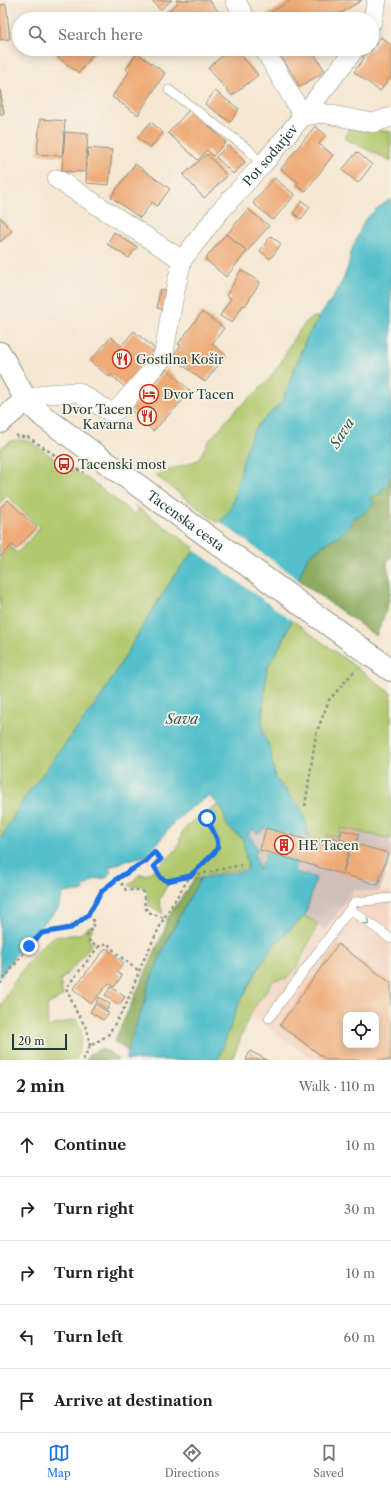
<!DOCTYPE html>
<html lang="en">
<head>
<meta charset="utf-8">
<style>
  :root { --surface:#fff; --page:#f2f2f2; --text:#222; --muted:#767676; --line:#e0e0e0; --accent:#1a73e8 }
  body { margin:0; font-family:"Libre Caslon Text",serif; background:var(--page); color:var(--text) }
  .controls { position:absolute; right:12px; bottom:12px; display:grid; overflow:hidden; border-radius:8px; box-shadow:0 2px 10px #0003 }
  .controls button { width:36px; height:36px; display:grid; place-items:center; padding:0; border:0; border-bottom:1px solid var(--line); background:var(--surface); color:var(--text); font:20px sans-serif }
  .scale { position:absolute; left:12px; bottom:10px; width:55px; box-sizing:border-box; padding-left:4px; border:2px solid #1f3d34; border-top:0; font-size:11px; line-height:14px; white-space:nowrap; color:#1f3d34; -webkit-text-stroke:3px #f7f3e8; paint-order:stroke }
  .stop { position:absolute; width:12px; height:12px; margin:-9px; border:3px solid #1a73e8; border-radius:50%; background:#fff }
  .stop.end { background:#1a73e8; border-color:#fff; box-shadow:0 1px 4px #0008 }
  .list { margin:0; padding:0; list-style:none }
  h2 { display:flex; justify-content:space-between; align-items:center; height:52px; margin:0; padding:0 16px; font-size:17px }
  h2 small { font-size:13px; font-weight:400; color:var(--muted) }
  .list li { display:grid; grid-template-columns:26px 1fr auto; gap:12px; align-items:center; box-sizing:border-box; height:64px; padding:0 16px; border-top:1px solid var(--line) }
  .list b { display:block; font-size:15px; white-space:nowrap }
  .list em { font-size:13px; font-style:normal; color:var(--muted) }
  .icon { flex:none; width:22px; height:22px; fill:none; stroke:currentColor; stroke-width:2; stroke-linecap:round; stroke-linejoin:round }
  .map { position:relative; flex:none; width:391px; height:1060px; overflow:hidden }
  .search { position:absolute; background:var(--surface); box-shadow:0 2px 10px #0003; left:12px; right:12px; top:12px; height:44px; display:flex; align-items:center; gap:10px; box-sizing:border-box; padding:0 14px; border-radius:22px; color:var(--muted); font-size:15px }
  .sheet { height:372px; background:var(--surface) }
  nav { display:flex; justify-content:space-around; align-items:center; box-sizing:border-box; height:56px; border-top:1px solid var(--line); background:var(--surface); font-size:11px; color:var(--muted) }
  nav a { display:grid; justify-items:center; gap:2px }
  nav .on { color:var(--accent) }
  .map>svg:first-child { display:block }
  .built { fill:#f4d3c0; fill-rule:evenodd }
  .industrial { fill:#d0c0bc }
  .green { fill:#b1c86d; stroke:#688250 }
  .forest { fill:#8cac60; stroke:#56744a }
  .water { fill:#52bfcb; stroke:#387e80 }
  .pier { fill:#f5e7d2 }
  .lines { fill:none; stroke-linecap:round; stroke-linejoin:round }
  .river { stroke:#52bfcb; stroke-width:33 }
  .building { fill:#ea7; fill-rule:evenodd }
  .service-casing { stroke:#8a9283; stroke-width:10 }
  .minor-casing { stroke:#8a9283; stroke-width:20 }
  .tertiary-casing { stroke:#8a9283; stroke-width:24 }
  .secondary-casing { stroke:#8a9283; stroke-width:24 }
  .path { stroke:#8a9283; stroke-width:2.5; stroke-dasharray:3 3; stroke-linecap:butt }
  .service { stroke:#fff; stroke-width:9 }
  .minor { stroke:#fff; stroke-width:19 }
  .tertiary { stroke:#fff; stroke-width:22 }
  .secondary { stroke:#fff; stroke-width:22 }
  .oneway { stroke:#8f9e9a }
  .route { stroke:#1a73e8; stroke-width:5 }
  .labels { text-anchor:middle; stroke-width:3.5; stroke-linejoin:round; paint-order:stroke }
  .street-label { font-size:13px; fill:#1f3d34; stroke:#f7f3e8 }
  .poi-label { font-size:13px; fill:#1f3d34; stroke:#f7f3e8; text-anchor:start }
  .water-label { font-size:14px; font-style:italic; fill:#2c5e5a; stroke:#f7f3e8 }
</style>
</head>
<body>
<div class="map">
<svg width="391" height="1060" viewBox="0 0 391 1060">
  <rect width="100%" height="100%" fill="#f7f3e8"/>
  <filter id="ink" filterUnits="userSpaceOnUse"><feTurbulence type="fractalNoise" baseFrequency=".025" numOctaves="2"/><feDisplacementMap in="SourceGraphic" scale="8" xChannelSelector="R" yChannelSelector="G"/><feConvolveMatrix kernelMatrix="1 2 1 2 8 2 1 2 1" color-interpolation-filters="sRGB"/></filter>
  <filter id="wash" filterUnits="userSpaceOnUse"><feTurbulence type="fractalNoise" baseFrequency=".012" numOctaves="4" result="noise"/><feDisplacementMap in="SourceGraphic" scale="16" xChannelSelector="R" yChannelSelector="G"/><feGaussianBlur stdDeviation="0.9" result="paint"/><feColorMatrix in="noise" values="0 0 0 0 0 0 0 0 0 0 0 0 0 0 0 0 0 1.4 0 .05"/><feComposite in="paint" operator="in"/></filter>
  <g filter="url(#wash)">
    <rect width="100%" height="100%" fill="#f5e7d2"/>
    <path class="built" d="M353 890 379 892 391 891V1060H314L249 1014 274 980 288 978 297 967 318 924 325 929ZM346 1015H376V1045H346Z"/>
    <path class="industrial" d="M265 817 275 826 308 838 324 843 327 834 340 828 391 839V856L379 892 353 890 325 930 305 916 315 878 262 863 259 870 255 854 248 835 252 828 268 825 263 818Z"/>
    <path class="green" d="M349 127 391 132V161L345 139Z
      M315 317H319L300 353 282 402 259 424 252 434 246 450 231 509 219 524 155 475 198 460 208 442 232 414 268 381 281 362 296 334 309 319Z
      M19 440 29 441 75 472 87 478 135 515 139 509 133 504 196 549 179 569 151 612 103 694 23 800 0 840V558L11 547 17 553 40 528 7 496 0 503V448L11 441Z
      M292 620 391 693V839L341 828 338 837 327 835 325 843 308 838 309 834 307 832 306 822 287 791 275 778 270 748 263 734 262 720 267 668 284 639Z
      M218 804 223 811 227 826 243 839 248 868 169 882 159 900 163 914 149 905 147 891 140 885 132 887 129 885 140 874 146 875C155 869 171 857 177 848 180 843 180 835 183 831 192 818 208 814 218 804Z
      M305 916 318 924 297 967 288 978 274 980 250 1014 232 1060H218L238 1005 257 971 274 945Z
      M90 926 93 928 88 937 91 944 78 963 60 981 63 996 47 1005 48 1027 76 1019C86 1035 80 1044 76 1060H0C0 1046 0 1024 0 1011 3 995 38 944 53 938 61 934 74 936 80 934 83 932 87 928 90 926Z"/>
    <path class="forest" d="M391 476V557L387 562C387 570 390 576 391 584 391 601 382 621 376 636L298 580 308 556 332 539 341 535 353 517 370 497 381 494 380 490Z
      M201 878 170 934 147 989 145 1003 139 1015 128 1051 114 1042 165 929 166 920 194 879Z
      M100 1049 109 1052 118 1060H86L90 1054Z"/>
    <path class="water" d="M391 199V476L388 481 389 484 386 488 380 490 381 494 370 497 374 503 362 515 353 517 352 523 341 535 332 539 308 556 298 580 292 620 284 639 267 668 262 720 263 734 270 748 275 778 301 809 306 822 307 832 309 834 308 838 275 826 265 817 263 819 268 826 258 833 252 829 248 835 252 839 258 850 255 854 259 870 262 863 316 878 305 916 274 945 257 971 238 1006 218 1060H126C130 1041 137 1022 144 1004 147 999 146 992 148 986 163 949 180 913 201 878L248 870 243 839 227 826 223 811 218 804 209 796 192 807 174 822 148 855 125 861 108 868 111 871 106 878 95 879 84 887 83 891C76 894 70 890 63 894L58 909 35 931 18 951 0 977V840L23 800 103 694 151 612 179 569 231 509 246 450 252 434 259 424 282 402 306 339 319 317 332 299 343 280 348 267 351 252 364 221 376 209Z"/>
    <path class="pier" d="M219 521 300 581 294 622 193 549Z"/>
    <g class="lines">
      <path class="river" d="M256 905 274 887 279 868 285 827 276 810 258 795"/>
    </g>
    <g id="blocks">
      <path class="building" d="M152 0H172L160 10Z
        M176 0H209L225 19H162L161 17 178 3Z
        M291 0H362L331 19H260Z
        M6 4 10 39 0 40V5Z
        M381 37 391 45V76L380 91 354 72 364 58 363 57 369 49 371 51Z
        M61 49H97L79 73 56 56Z
        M230 49H236L258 75 232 96 208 68Z
        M277 49H311L325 71 300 87Z
        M137 53 165 73 138 115 112 97 129 72 126 69Z
        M0 88 4 114H0Z
        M215 91 239 109 230 122 205 104Z
        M190 109 226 142 213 156 207 150 198 160 168 133Z
        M40 119 65 121 62 156 37 154Z
        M151 122 163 133 150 148 137 137Z
        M315 126 326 135 319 144 333 155 305 192 296 185 298 182 281 169Z
        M65 132 88 134 85 172 62 171Z
        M228 145 245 162 233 174 216 157Z
        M88 148 112 150 109 185 86 183Z
        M357 152 372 165 358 183 342 170Z
        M207 154 227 176 204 198 183 175Z
        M135 164 170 189 157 206 152 202 140 218 111 197Z
        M274 178 295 195 273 220 253 203Z
        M302 201 310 207 301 219 293 213Z
        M248 209 269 226 247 251 227 234Z
        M0 217 12 231 0 242Z
        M114 232 137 247 129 258 107 244Z
        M226 234 247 251 226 277 205 259Z
        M271 236 281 244 270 259 260 251Z
        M241 270 260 282 245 306 243 305 232 323 220 316 231 298 226 296Z
        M160 289 170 291 167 310 157 308Z
        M202 312 224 328 212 344 226 355 205 382 172 357 181 345 178 344Z
        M134 331 155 349 150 355 154 358 127 389 111 375 109 377 90 361 111 337 121 346Z
        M167 369 191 392 153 431 130 409Z
        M8 500 37 528 16 549 12 545 0 557V508Z
        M266 828 325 845 328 836 347 842 340 839 342 830 359 834 356 844 388 853 378 885 343 874 352 843 351 842 342 874 260 850Z
        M338 944 391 983V1060H327L280 1025ZM346 1015H376V1045H346Z
        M106 948 124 963 117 972 122 976 114 987 109 983 91 1004 73 989Z
        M111 987 125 997 119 1005 105 995Z
        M99 997 110 1004 107 1010 96 1002Z
        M95 1004 109 1013 103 1020 90 1012Z
        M250 1051 267 1060H246Z"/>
    </g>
  </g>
  <g filter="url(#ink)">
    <use href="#blocks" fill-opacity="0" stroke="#8a9283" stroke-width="1"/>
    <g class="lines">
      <defs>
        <path id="service" d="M169 90 248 149 262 165
          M391 898 355 902 350 909 391 939
          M269 1018 350 909"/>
        <g id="minor">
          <path d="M235 0 246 19"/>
          <path d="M372 22 377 0"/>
          <path d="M264 49 303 116 322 113 373 123 391 117"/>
          <path d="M57 179 182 260"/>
          <path id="s1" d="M26 400 46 394 78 392 110 412 117 410 160 361 164 352 174 295 182 260 220 211 262 165 303 116 355 49"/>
        </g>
        <path id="tertiary" d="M0 422 26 400"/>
        <g id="secondary">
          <path id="s2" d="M0 353 26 400 44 417 391 670"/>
        </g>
      </defs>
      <use href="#service" class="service-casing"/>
      <use href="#minor" class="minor-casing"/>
      <use href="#tertiary" class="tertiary-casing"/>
      <use href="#secondary" class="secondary-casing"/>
      <path class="path" d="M16 435 18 437H28L74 468 84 472
        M305 806 316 734 329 700 356 669
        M118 878 126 890H139L143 892 145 907 148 912 164 918
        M88 915 95 922 87 937 91 943 98 947 107 943 117 954 139 971
        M0 984 29 946 42 933 71 927 88 915 102 891 118 878 146 861 154 852 161 859 154 866 161 878 167 881 241 865
        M90 1046 87 1029 77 1013 66 988 98 947
        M83 1060 90 1046 108 1035 125 1007 144 959 164 918 178 895 190 877 215 852 218 846 217 839 207 818"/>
      <use href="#service" class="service"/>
      <use href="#minor" class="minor"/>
      <use href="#tertiary" class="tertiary"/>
      <use href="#secondary" class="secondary"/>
    </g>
    <defs><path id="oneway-chevron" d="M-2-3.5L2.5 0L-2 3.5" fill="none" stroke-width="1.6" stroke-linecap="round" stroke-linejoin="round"/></defs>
    <use class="oneway" href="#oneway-chevron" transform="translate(367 922) rotate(36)"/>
  </g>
  <g class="lines" filter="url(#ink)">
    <path class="route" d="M29 946 42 933 71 928 88 915 102 891 118 878 146 861 154 852 161 859 154 866 161 878 167 881 190 876 215 852 218 846 217 839 207 818"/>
  </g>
  <defs>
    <symbol id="restaurant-ring" viewBox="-11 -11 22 22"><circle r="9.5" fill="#f7f3e8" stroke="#c8321e" stroke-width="1.5"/><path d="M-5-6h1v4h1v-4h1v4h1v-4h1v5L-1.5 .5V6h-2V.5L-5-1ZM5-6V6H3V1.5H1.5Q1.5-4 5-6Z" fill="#c8321e"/></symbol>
    <symbol id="hotel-ring" viewBox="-11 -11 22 22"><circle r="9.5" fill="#f7f3e8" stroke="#c8321e" stroke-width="1.5"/><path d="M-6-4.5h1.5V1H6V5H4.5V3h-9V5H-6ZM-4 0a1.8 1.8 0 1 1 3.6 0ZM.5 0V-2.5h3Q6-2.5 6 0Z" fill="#c8321e"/></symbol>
    <symbol id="bus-ring" viewBox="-11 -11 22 22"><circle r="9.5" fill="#f7f3e8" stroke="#c8321e" stroke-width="1.5"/><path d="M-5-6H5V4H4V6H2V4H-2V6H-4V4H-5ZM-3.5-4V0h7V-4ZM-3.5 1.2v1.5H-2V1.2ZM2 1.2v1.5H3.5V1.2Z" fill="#c8321e"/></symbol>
    <symbol id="building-ring" viewBox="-11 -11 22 22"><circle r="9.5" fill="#f7f3e8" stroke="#c8321e" stroke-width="1.5"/><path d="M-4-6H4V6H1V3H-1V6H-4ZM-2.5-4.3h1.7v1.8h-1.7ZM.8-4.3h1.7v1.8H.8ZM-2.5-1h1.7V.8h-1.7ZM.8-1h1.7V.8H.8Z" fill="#c8321e"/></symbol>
  </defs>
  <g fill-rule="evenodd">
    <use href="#restaurant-ring" x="111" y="348" width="22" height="22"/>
    <use href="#hotel-ring" x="138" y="383" width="22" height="22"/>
    <use href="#restaurant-ring" x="136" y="405" width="22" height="22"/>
    <use href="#bus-ring" x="53" y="453" width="22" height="22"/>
    <use href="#building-ring" x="273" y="834" width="22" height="22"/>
  </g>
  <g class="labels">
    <g class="street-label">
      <text dy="5" stroke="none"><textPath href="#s1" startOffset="404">Pot sodarjev</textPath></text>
      <text dy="5" stroke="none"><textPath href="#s2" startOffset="254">Tacenska cesta</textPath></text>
    </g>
    <g class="poi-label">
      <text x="136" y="364">Gostilna Košir</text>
      <text x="163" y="399">Dvor Tacen</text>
      <text x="133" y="414" text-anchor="end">Dvor Tacen<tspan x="133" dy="15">Kavarna</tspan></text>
      <text x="78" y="469">Tacenski most</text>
      <text x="298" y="850">HE Tacen</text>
    </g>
    <g class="water-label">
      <text transform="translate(342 433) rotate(-58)" y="5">Sava</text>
      <text x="182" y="724">Sava</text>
    </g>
  </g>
</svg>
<div class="controls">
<button><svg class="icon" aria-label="locate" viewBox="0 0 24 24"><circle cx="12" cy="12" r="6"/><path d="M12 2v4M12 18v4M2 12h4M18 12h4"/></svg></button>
</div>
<div class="scale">20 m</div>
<div class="stop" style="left:207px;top:818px"></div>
<div class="stop end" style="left:29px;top:946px"></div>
<div class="search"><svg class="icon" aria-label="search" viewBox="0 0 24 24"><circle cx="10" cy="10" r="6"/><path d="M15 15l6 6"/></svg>Search here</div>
</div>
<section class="sheet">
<h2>2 min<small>Walk · 110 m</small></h2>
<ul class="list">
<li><svg class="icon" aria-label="ahead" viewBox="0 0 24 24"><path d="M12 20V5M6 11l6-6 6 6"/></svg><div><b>Continue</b></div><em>10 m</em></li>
<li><svg class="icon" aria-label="right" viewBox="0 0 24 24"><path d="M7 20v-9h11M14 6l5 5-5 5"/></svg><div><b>Turn right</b></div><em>30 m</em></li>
<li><svg class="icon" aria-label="right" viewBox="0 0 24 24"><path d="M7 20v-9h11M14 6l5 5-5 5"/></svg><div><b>Turn right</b></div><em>10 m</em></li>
<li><svg class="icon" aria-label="left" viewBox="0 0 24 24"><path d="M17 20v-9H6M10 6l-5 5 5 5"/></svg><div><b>Turn left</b></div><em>60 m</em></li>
<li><svg class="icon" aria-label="arrive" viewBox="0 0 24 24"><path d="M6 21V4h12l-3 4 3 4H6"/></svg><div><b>Arrive at destination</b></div></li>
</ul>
</section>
<nav>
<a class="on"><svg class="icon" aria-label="map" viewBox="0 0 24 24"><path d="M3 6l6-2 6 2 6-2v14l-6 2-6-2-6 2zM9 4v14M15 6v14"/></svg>Map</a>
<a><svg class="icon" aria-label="directions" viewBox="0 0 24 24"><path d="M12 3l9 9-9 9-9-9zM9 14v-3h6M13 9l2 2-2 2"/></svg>Directions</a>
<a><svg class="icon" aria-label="saved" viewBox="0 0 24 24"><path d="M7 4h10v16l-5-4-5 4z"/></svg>Saved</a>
</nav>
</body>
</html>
